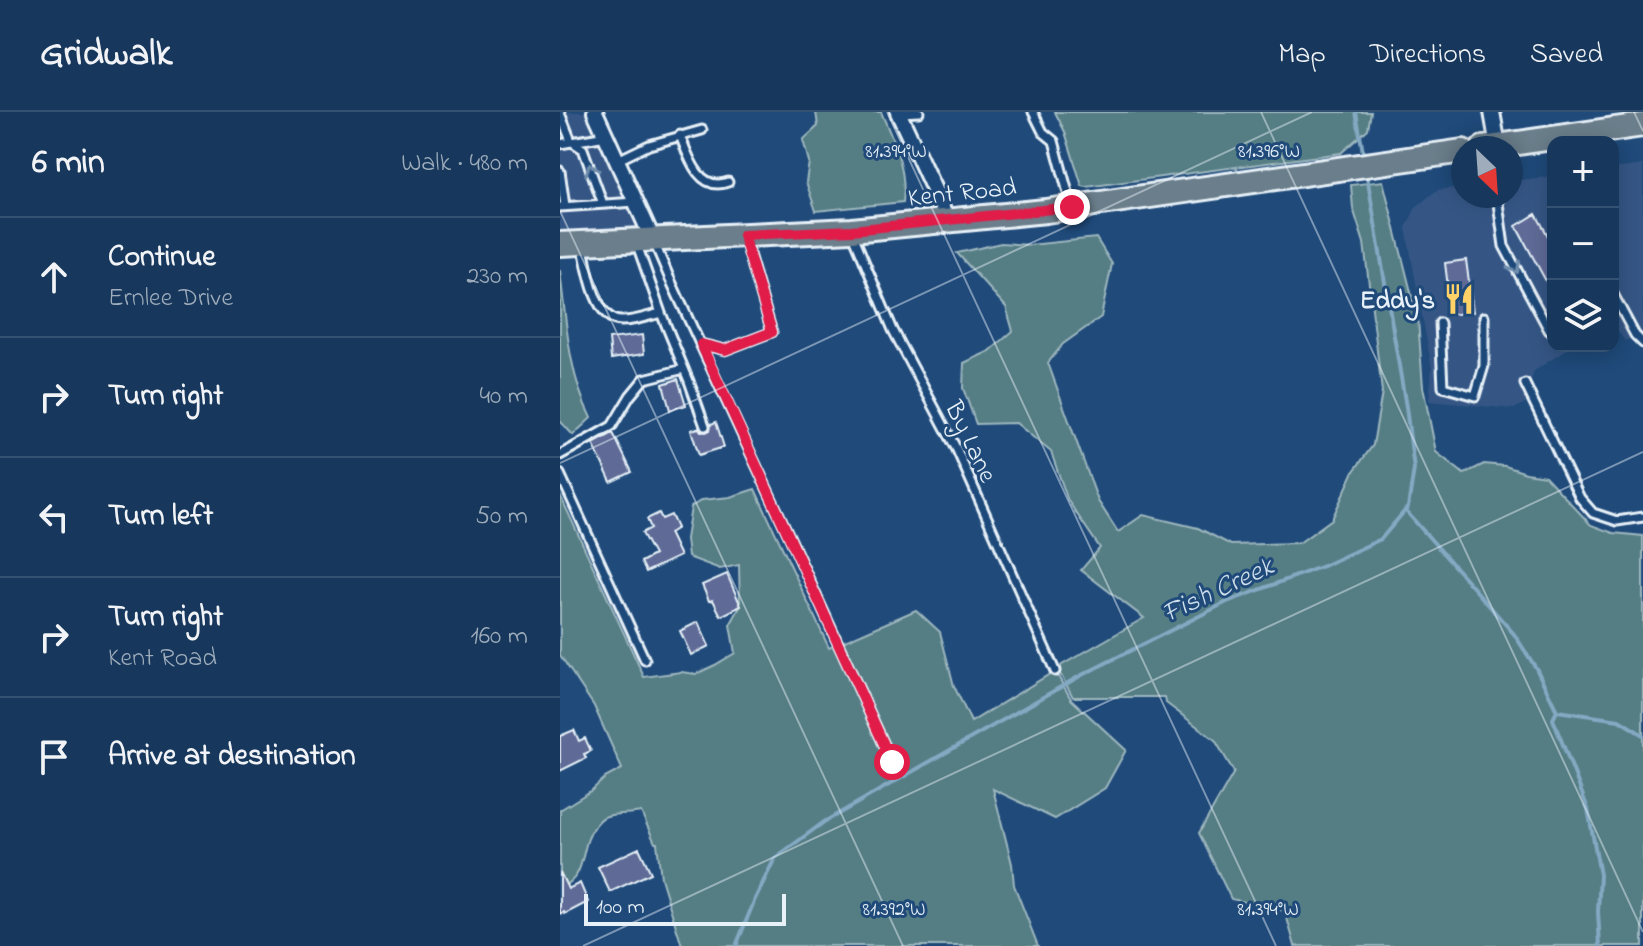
<!DOCTYPE html>
<html lang="en">
<head>
<meta charset="utf-8">
<style>
  :root { --surface:#17385c; --page:#203f62; --text:#f1f3f6; --muted:#9eacbb; --line:#365272 }
  body { margin:0; font-family:"Indie Flower",sans-serif; background:var(--page); color:var(--text) }
  .controls { position:absolute; right:24px; top:24px; display:grid; overflow:hidden; border-radius:16px; box-shadow:0 4px 20px #0003 }
  .controls button { width:72px; height:72px; display:grid; place-items:center; padding:0; border:0; border-bottom:2px solid var(--line); background:var(--surface); color:var(--text); font:40px sans-serif }
  .compass { position:absolute; left:891px; top:24px; width:72px; height:72px; border-radius:50%; background:var(--surface); box-shadow:0 4px 20px #0003; rotate:155deg }
  .scale { position:absolute; left:24px; bottom:20px; width:202px; box-sizing:border-box; padding-left:8px; border:4px solid #e8f1f8; border-top:0; font-size:22px; line-height:28px; white-space:nowrap; color:#e8f1f8; -webkit-text-stroke:6px #1f4a7a; paint-order:stroke }
  .stop { position:absolute; width:24px; height:24px; margin:-18px; border:6px solid #e11d48; border-radius:50%; background:#fff }
  .stop.end { background:#e11d48; border-color:#fff; box-shadow:0 2px 8px #0008 }
  .list { margin:0; padding:0; list-style:none }
  h2 { display:flex; justify-content:space-between; align-items:center; height:104px; margin:0; padding:0 32px; font-size:34px }
  h2 small { font-size:26px; font-weight:400; color:var(--muted) }
  .list li { display:grid; grid-template-columns:52px 1fr auto; gap:24px; align-items:center; box-sizing:border-box; height:120px; padding:0 32px; border-top:2px solid var(--line) }
  .list b { display:block; font-size:30px; white-space:nowrap }
  .list p { margin:0; font-size:26px; white-space:nowrap; color:var(--muted) }
  .list em { font-size:26px; font-style:normal; color:var(--muted) }
  .icon { flex:none; width:44px; height:44px; fill:none; stroke:currentColor; stroke-width:2; stroke-linecap:round; stroke-linejoin:round }
  .map { position:relative; flex:none; width:1083px; height:834px; overflow:hidden }
  header { display:flex; align-items:center; gap:48px; box-sizing:border-box; height:112px; padding:0 40px; background:var(--surface); border-bottom:2px solid var(--line) }
  header strong { font-size:38px }
  nav { display:flex; gap:44px; margin-inline-start:auto; font-size:28px }
  main { display:flex }
  aside { flex:1; background:var(--surface) }
  .map>svg:first-child { display:block }
  .built { fill:#365785 }
  .green { fill:#547d84; stroke:#9eb7be; stroke-width:2 }
  .lines { fill:none; stroke-linecap:round; stroke-linejoin:round }
  .stream { stroke:#84a9c3; stroke-width:4 }
  .building { fill:#5e6b97; stroke:#e8f1f8; stroke-width:2 }
  .lane-casing { stroke:#e8f1f8; stroke-width:13 }
  .street-casing { stroke:#e8f1f8; stroke-width:20 }
  .primary-casing { stroke:#e8f1f8; stroke-width:28 }
  .lane { stroke:#1f4a7a; stroke-width:7 }
  .street { stroke:#1f4a7a; stroke-width:14 }
  .primary { stroke:#6b7e8b; stroke-width:22 }
  .oneway { stroke:#6f8dac }
  .route { stroke:#e11d48; stroke-width:10 }
  .ticks { fill:none; stroke:#e8f1f8; stroke-width:2; stroke-opacity:0.45 }
  .labels { text-anchor:middle; stroke-width:6; stroke-linejoin:round; paint-order:stroke }
  .street-label { font-size:26px; fill:#e8f1f8; stroke:#1f4a7a }
  .poi-label { font-size:26px; font-weight:bold; fill:#e8f1f8; stroke:#1f4a7a; text-anchor:end }
  .water-label { font-size:28px; font-style:italic; fill:#cfdfeb; stroke:#1f4a7a }
  .ticks-label { font-size:20px; text-anchor:middle; fill:#e8f1f8; stroke:#1f4a7a; stroke-width:6; stroke-linejoin:round; paint-order:stroke }
</style>
</head>
<body>
<header>
<strong>Gridwalk</strong>
<nav><a>Map</a><a>Directions</a><a>Saved</a></nav>
</header>
<main>
<aside>
<h2>6 min<small>Walk · 480 m</small></h2>
<ul class="list">
<li><svg class="icon" aria-label="ahead" viewBox="0 0 24 24"><path d="M12 20V5M6 11l6-6 6 6"/></svg><div><b>Continue</b><p>Ernlee Drive</p></div><em>230 m</em></li>
<li><svg class="icon" aria-label="right" viewBox="0 0 24 24"><path d="M7 20v-9h11M14 6l5 5-5 5"/></svg><div><b>Turn right</b></div><em>40 m</em></li>
<li><svg class="icon" aria-label="left" viewBox="0 0 24 24"><path d="M17 20v-9H6M10 6l-5 5 5 5"/></svg><div><b>Turn left</b></div><em>50 m</em></li>
<li><svg class="icon" aria-label="right" viewBox="0 0 24 24"><path d="M7 20v-9h11M14 6l5 5-5 5"/></svg><div><b>Turn right</b><p>Kent Road</p></div><em>160 m</em></li>
<li><svg class="icon" aria-label="arrive" viewBox="0 0 24 24"><path d="M6 21V4h12l-3 4 3 4H6"/></svg><div><b>Arrive at destination</b></div></li>
</ul>
</aside>
<div class="map">
<svg width="1083" height="834" viewBox="0 0 1083 834">
  <rect width="100%" height="100%" fill="#1f4a7a"/>
  <filter id="ink" filterUnits="userSpaceOnUse"><feTurbulence type="fractalNoise" baseFrequency=".0125" numOctaves="2"/><feDisplacementMap in="SourceGraphic" scale="16" xChannelSelector="R" yChannelSelector="G"/><feConvolveMatrix kernelMatrix="1 2 1 2 8 2 1 2 1" color-interpolation-filters="sRGB"/></filter>
  <g filter="url(#ink)">
    <path class="built" d="M0 0H35L93 128 0 132Z
      M1083 53V222L1065 229 1053 211V57Z
      M993 64V234H1012L974 259 965 291 954 297 869 289 872 257 846 116 856 95 877 78 903 75V84H951V69Z"/>
    <path class="green" d="M256 0H321C334 30 347 57 343 90L256 99 246 70 249 50 243 28 258 14Z
      M495 0H811L808 17 781 41 526 75 522 74 505 20Z
      M823 69 858 208 863 275 876 340 904 362 924 352 945 354 966 361 985 364 1031 413 1053 421 1083 424V834H735L725 799 671 787 639 721 674 660 655 628 606 591 605 585H513L498 558 502 553 584 506 521 458 540 436 508 389 491 340 456 311 416 312 403 276 404 251 430 239 453 219 446 195 397 141 441 131 470 133 536 126 552 152 541 205 503 232 488 251 538 389 558 420 583 403 638 416 671 433 739 431 772 407 794 359 813 333 822 280 804 131 793 96 791 73Z
      M0 158C6 208 8 261 31 306L13 323 0 309Z
      M195 377 269 536 356 498 380 520 394 574 411 610 495 559 511 587 566 638 545 676 495 707 433 677 452 752 454 773 478 834H122L101 766 97 731H95L81 700C69 703 56 700 44 705 40 707 38 710 35 714 18 735 29 765 0 776V698L32 678 45 666 62 657 34 594 0 543V383L84 565 121 560 136 562 155 553 175 541 170 513 180 495 179 453 160 457 128 445 126 427 131 395 142 388 170 385Z"/>
    <g class="lines">
      <path class="stream" d="M796 0 804 46
        M845 398 954 522 976 556 997 599 993 607 1028 697 1040 763 1038 800 1040 834
        M997 599 1059 608 1083 623
        M176 834 195 787 215 746 264 710 520 564 667 490 763 454 821 427 848 395 854 357 846 295 806 58"/>
    </g>
    <path class="building" d="M976 102 993 133V182L956 114Z
      M906 148 913 200 889 203 885 174 888 175 885 151Z
      M82 223 84 242 51 247 49 227Z
      M118 267 126 293 110 298 103 272Z
      M156 310 164 335 139 343 131 318 139 316 141 319 146 320 150 318 151 312Z
      M53 321 72 360 51 370 33 332Z
      M99 401 102 407 111 403 117 416 109 421 120 444 86 460 81 450 94 443 82 421 91 416 87 407Z
      M167 462 181 494 161 504 153 488 149 489 142 473Z
      M138 510 149 534 131 543 120 519Z
      M14 618 19 629 25 626 31 639 24 642 26 646 0 659V624Z
      M79 736 91 761 50 780 38 755Z
      M0 760 8 777 20 771 28 790 5 802 4 800 0 802Z"/>
    <g class="lines">
      <defs>
        <path id="lane" d="M473 0 483 20 494 29 511 92
          M0 1 11 29 23 37 43 92
          M339 1 359 0
          M120 23C128 44 139 81 168 70
          M0 32 46 24
          M58 48 89 33 142 18
          M0 59 5 94
          M937 84 944 134 989 218 993 221
          M0 95 76 90
          M292 120 333 218 397 338 495 559
          M76 130 101 201 129 269 145 314
          M94 130 109 165 230 426 332 650
          M23 135C27 155 35 210 62 209 75 209 88 204 101 201
          M1053 182 1075 223 1083 231
          M880 211 883 275 915 284 924 254V205
          M141 232 165 238 212 220 184 125
          M965 272 1020 386 1033 401 1057 409 1083 405
          M0 343 52 314 70 284 84 267 124 257
          M0 362 85 548"/>
        <path id="street" d="M35 0 93 128
          M338 0 381 93 386 109
          M932 0 938 34"/>
        <path id="primary" d="M923 36 1083 13
          M0 132 292 118 486 99 903 39"/>
      </defs>
      <use href="#lane" class="lane-casing"/>
      <use href="#street" class="street-casing"/>
      <use href="#primary" class="primary-casing"/>
      <use href="#lane" class="lane"/>
      <use href="#street" class="street"/>
      <use href="#primary" class="primary"/>
    </g>
    <defs><path id="oneway-chevron" d="M-2-3.5L2.5 0L-2 3.5" fill="none" stroke-width="1.6" stroke-linecap="round" stroke-linejoin="round" transform="scale(2)"/></defs>
    <g class="oneway">
      <use href="#oneway-chevron" transform="translate(31 57) rotate(-110)"/>
      <use href="#oneway-chevron" transform="translate(955 156) rotate(62)"/>
    </g>
  </g>
  <g class="lines" filter="url(#ink)">
    <path class="route" d="M332 650 141 232 165 238 212 220 183 123 292 118 512 95"/>
  </g>
  <path class="ticks" d="M327 0 716 834M701 0 1083 820M1074 0 1083 19M0 99 343 834M0 351 752 0M23 834 1083 340"/>
  <defs>
    <symbol id="restaurant-bare" viewBox="-9 -9 18 18"><path d="M-5-6h1v4h1v-4h1v4h1v-4h1v5L-1.5 .5V6h-2V.5L-5-1ZM5-6V6H3V1.5H1.5Q1.5-4 5-6Z" fill="#ffd166" stroke="#1f4a7a" stroke-width="2.5" paint-order="stroke"/></symbol>
  </defs>
  <g fill-rule="evenodd">
    <use href="#restaurant-bare" x="877" y="165" width="44" height="44"/>
  </g>
  <g class="labels">
    <g class="street-label">
      <text transform="translate(402 79) rotate(-6)" y="9">Kent Road</text>
      <text transform="translate(412 329) rotate(64)" y="9">By Lane</text>
    </g>
    <g class="poi-label">
      <text x="875" y="196">Eddy's</text>
    </g>
    <g class="water-label">
      <text transform="translate(657 476) rotate(-25)" y="10">Fish Creek</text>
    </g>
  </g>
  <g class="ticks-label">
    <text x="336" y="45">81.394°W</text>
    <text x="709" y="45">81.396°W</text>
    <text x="334" y="803">81.392°W</text>
    <text x="708" y="803">81.394°W</text>
  </g>
</svg>
<div class="controls">
<button>+</button>
<button>−</button>
<button><svg class="icon" aria-label="layers" viewBox="0 0 24 24"><path d="M12 4l9 5-9 5-9-5zM3 14l9 5 9-5"/></svg></button>
</div>
<svg class="compass" viewBox="-18 -18 36 36"><path d="M0-13l5 13h-10z" fill="#e53935"/><path d="M0 13l5-13h-10z" fill="#9eacbb"/></svg>
<div class="scale">100 m</div>
<div class="stop" style="left:332px;top:650px"></div>
<div class="stop end" style="left:512px;top:95px"></div>
</div>
</main>
</body>
</html>
